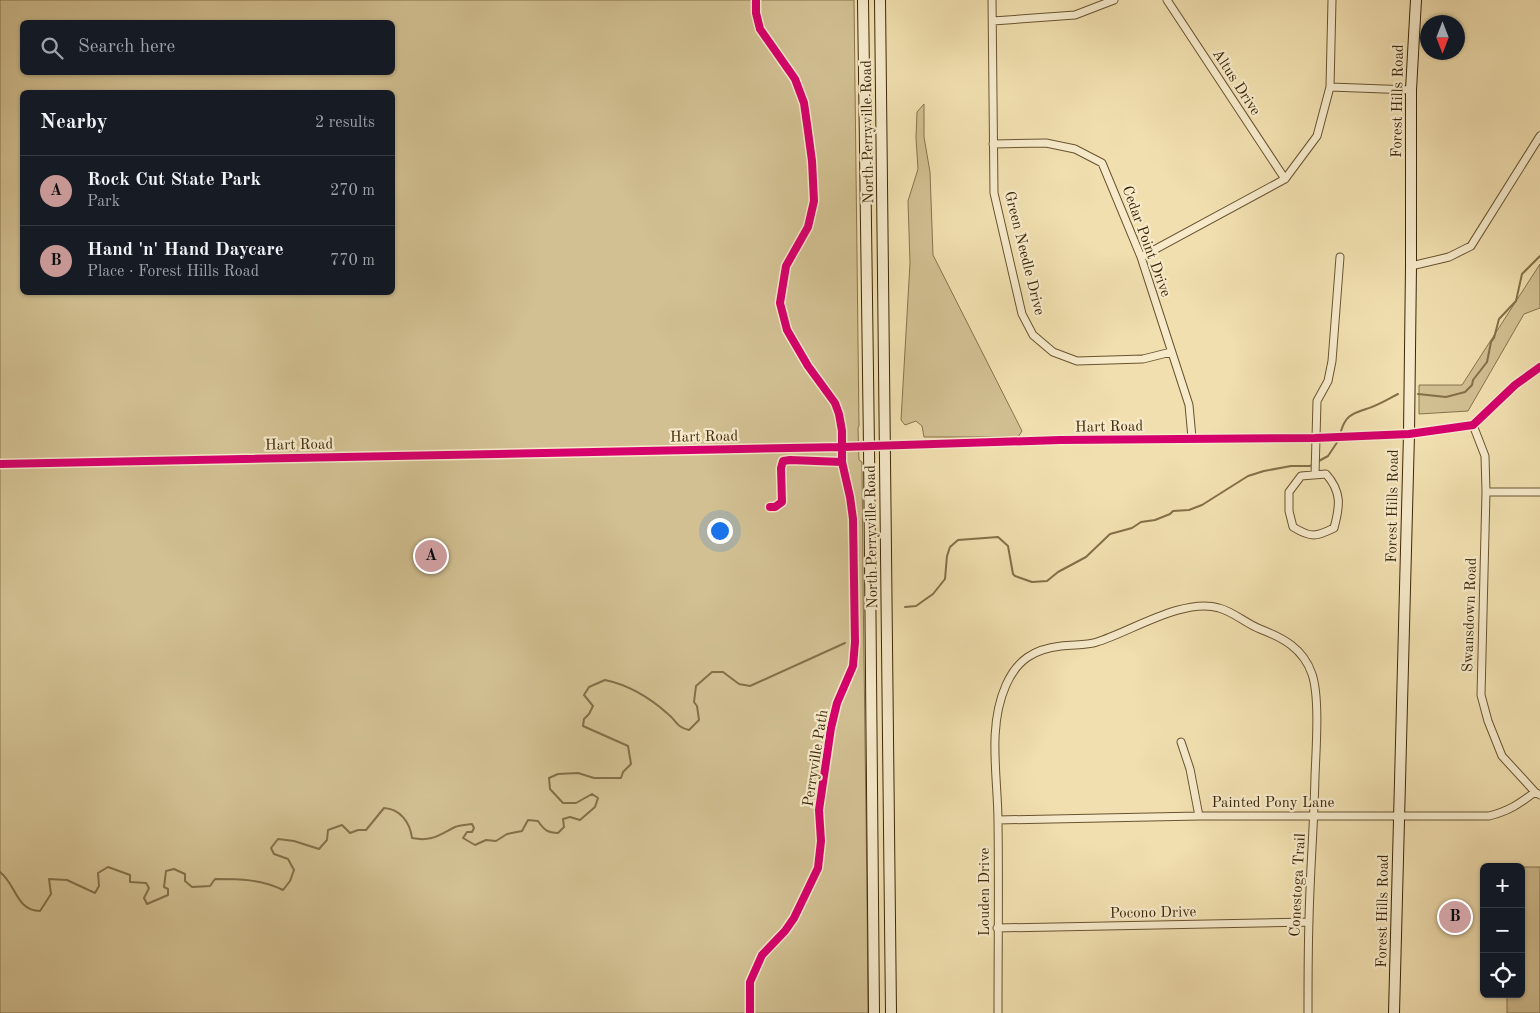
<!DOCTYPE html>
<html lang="en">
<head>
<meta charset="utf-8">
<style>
  :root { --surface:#171b24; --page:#242831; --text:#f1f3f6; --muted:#9ea1a6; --line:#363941; --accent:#c59692 }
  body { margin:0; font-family:"Old Standard TT",serif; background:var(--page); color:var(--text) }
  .controls { position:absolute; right:15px; bottom:15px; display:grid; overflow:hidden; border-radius:8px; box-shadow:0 1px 4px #0004 }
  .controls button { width:45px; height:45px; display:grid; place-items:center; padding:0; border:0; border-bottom:1px solid var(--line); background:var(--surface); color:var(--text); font:25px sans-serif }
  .compass { position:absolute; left:1420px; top:15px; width:45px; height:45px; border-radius:50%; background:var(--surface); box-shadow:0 1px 4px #0004; rotate:180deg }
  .you { position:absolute; left:719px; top:530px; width:18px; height:18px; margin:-12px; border:4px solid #fff; border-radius:50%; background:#1a73e8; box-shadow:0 0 0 8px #1a73e833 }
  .badge { display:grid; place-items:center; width:32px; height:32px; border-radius:50%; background:var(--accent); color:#111; font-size:16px; font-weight:700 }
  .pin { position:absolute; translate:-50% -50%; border:2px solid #fff; box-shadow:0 1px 5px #0006 }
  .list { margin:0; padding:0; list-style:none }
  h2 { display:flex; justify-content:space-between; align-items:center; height:65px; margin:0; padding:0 20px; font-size:21px }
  h2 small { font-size:16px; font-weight:400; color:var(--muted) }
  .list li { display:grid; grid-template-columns:32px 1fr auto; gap:15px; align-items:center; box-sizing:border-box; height:70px; padding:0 20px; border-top:1px solid var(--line) }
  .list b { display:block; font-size:19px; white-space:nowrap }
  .list p { margin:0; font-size:16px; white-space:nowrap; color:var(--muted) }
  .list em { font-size:16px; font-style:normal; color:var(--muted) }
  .icon { flex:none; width:28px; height:28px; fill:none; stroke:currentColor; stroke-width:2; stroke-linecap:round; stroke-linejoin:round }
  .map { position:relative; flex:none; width:1540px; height:1013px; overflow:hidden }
  .search { position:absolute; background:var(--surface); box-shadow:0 1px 4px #0004; left:20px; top:20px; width:375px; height:55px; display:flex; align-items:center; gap:12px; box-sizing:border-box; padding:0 18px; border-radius:8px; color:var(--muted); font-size:19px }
  .panel { position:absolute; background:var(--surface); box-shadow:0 1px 4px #0004; left:20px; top:90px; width:375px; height:205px; border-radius:8px }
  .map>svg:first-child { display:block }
  .green { fill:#d2c092; stroke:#87734c; fill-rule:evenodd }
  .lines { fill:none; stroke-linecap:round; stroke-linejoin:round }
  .stream { stroke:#836f48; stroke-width:2 }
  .street-casing { stroke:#695430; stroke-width:9 }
  .secondary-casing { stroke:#3c2605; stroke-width:12 }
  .street { stroke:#f6eacb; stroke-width:7 }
  .secondary { stroke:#f6eacb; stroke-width:10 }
  .cycleway-casing { stroke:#f6eacb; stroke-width:11 }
  .cycleway { stroke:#d6006c; stroke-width:8 }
  .labels { text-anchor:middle; stroke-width:4.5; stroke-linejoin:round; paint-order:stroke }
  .street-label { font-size:15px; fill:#3c2605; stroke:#f6eacb }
</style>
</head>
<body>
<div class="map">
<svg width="1540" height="1013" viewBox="0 0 1540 1013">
  <rect width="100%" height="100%" fill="#f1dfaf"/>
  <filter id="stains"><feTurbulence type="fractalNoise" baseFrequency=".004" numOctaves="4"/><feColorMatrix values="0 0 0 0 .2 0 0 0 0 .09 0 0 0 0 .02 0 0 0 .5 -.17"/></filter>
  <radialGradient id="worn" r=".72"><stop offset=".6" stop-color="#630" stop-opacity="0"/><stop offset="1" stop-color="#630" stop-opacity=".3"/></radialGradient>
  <path class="green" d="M0 0H854L859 426 858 428 859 460 862 462C863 646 867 829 868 1013H0ZM22 22H392V72H22ZM22 92H392V292H22Z
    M924 104V137L930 172 933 255 1022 431 1018 437H924L922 426 916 421 905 425 901 420 910 263 908 201 918 169 916 138 917 112Z
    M1540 264V308L1524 314 1468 411 1419 414V385H1462Z
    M1521 867H1540V1013H1507V994H1521Z"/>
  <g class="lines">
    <path class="stream" d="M1418 394 1446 397 1465 392 1472 385 1473 380 1487 362 1491 342 1494 338 1499 319 1516 301 1522 274 1540 256
      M1341 431C1346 415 1352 414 1366 409 1377 406 1388 399 1398 394
      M1317 462 1328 456 1338 441
      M905 607 916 606 933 594 945 579 947 556 950 547 958 540 998 537 1008 546 1013 574 1015 576 1032 582 1047 581 1058 572 1086 557 1110 534 1132 528 1141 522 1155 520 1170 514 1173 511 1189 510 1202 505 1248 476 1264 471 1291 466H1309L1314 465
      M0 872C16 884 16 911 40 911L51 894 49 879 67 880 95 893 99 886 98 873 108 867 130 875V882L146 883 149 888 144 898 147 904 168 895V889L164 887 166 871 174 869 185 874V881L192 887 210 886 215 879C239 879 261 879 283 890L290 881 294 870 288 859 274 854 271 848 278 839 294 841 319 849 327 840 328 830 342 825 350 833 358 830H366L384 808C400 809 410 822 412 838 432 842 439 835 455 827 460 825 466 825 472 824L474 828 472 832H467L463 838 475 845 486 840 496 841 507 834 522 831 528 820 538 821C544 830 548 833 558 833L564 827 563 819 570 817 580 820 595 807 598 798 592 794 576 803H563L550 789 549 778 558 774 578 773 594 778H621L623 772 631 764 628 746 583 726 584 719 589 714 593 706 584 695 589 687 605 680C629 685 649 697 668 714 677 721 676 727 689 730L699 720 697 706 694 702 696 686 712 672H723L739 684 750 686 845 643"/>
    <defs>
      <path id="street" d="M992 0 994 193 1022 314 1033 335 1053 352 1077 361 1143 359 1171 352
        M1167 0 1285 179
        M993 21 1075 15 1114 0
        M1330 87 1411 90
        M993 144 1046 143 1075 149 1102 163 1141 257 1189 405 1192 438
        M1141 257 1285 179 1317 136 1330 87 1332 0
        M1411 266 1449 257 1471 246 1540 136
        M1473 425 1485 456 1486 492 1481 695 1488 721 1502 756 1535 792 1540 795
        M0 464 842 447 1060 440 1315 438 1409 434 1473 425 1515 385 1540 367
        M1326 474C1342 492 1340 506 1334 528 1316 537 1311 538 1293 527L1289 511V492L1301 476Z
        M1315 475 1317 401 1328 381 1332 361 1340 257
        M1486 492H1540
        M1181 742 1190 769 1199 816
        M998 820 1199 816H1489C1509 811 1519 804 1535 792
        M997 928 1309 922
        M998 1013C998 949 999 886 998 822 998 777 987 728 1006 685 1017 660 1034 649 1061 646 1073 644 1085 646 1097 642 1130 632 1184 597 1219 608 1234 612 1245 623 1260 629 1283 638 1303 648 1312 674 1320 698 1316 749 1315 776 1314 824 1310 872 1309 920 1308 951 1308 982 1308 1013"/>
      <path id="secondary" d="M863 0 869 447 874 1013
        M880 0 891 1013
        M1394 1013 1409 434 1411 266V90L1416 0"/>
    </defs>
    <use href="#street" class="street-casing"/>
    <use href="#secondary" class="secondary-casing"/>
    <use href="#street" class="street"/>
    <use href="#secondary" class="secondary"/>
    <defs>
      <path id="cycleway" d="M0 464 842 447 1060 440 1315 438 1409 434 1473 425 1515 385 1540 367
        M770 507H775L782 502 781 468 783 461 790 460 842 462
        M750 1013V982L762 955 785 931 794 918 818 868 821 841 819 810 831 728 837 703 853 666 855 642 853 519 850 497 842 462V431L839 414 835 403 808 366 787 330 780 303 786 266 808 227 814 201 812 161 807 124 804 103 795 79 760 29 756 13V0"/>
    </defs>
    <use href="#cycleway" class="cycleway-casing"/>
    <use href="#cycleway" class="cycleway"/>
  </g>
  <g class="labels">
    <g class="street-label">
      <text transform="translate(1237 82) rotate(57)" y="5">Altus Drive</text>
      <text transform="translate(1397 101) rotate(-89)" y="5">Forest Hills Road</text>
      <text transform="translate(867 132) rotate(-91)" y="5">North Perryville Road</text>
      <text transform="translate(1147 241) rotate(70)" y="5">Cedar Point Drive</text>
      <text transform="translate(1025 253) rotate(76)" y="5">Green Needle Drive</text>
      <text transform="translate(1109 426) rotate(-1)" y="5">Hart Road</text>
      <text transform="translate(704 436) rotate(-1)" y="5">Hart Road</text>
      <text transform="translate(299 444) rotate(-1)" y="5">Hart Road</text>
      <text transform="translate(1392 506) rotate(-89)" y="5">Forest Hills Road</text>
      <text transform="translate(871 537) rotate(-91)" y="5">North Perryville Road</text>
      <text transform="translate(1469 615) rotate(-88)" y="5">Swansdown Road</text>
      <text transform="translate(815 758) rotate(-81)" y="5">Perryville Path</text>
      <text x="1273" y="807">Painted Pony Lane</text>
      <text transform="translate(1297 885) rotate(-87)" y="5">Conestoga Trail</text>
      <text transform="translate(984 892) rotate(-90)" y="5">Louden Drive</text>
      <text transform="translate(1382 911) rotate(-89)" y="5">Forest Hills Road</text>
      <text transform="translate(1153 912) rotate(-1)" y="5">Pocono Drive</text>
    </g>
  </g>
  <rect width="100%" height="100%" filter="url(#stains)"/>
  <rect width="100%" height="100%" fill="url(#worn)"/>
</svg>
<div class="controls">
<button>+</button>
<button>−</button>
<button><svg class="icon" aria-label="locate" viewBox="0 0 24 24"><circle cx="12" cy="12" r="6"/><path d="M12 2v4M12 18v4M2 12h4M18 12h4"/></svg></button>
</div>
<svg class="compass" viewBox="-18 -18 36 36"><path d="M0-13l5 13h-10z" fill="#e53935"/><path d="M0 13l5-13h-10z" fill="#9ea1a6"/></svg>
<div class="you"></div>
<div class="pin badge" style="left:431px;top:556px">A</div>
<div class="pin badge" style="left:1455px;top:917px">B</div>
<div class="search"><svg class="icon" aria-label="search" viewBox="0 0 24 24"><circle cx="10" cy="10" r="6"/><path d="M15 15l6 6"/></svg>Search here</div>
<section class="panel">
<h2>Nearby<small>2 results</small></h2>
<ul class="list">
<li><span class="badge">A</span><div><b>Rock Cut State Park</b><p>Park</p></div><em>270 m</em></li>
<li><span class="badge">B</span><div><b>Hand 'n' Hand Daycare</b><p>Place · Forest Hills Road</p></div><em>770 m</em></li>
</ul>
</section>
</div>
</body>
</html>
